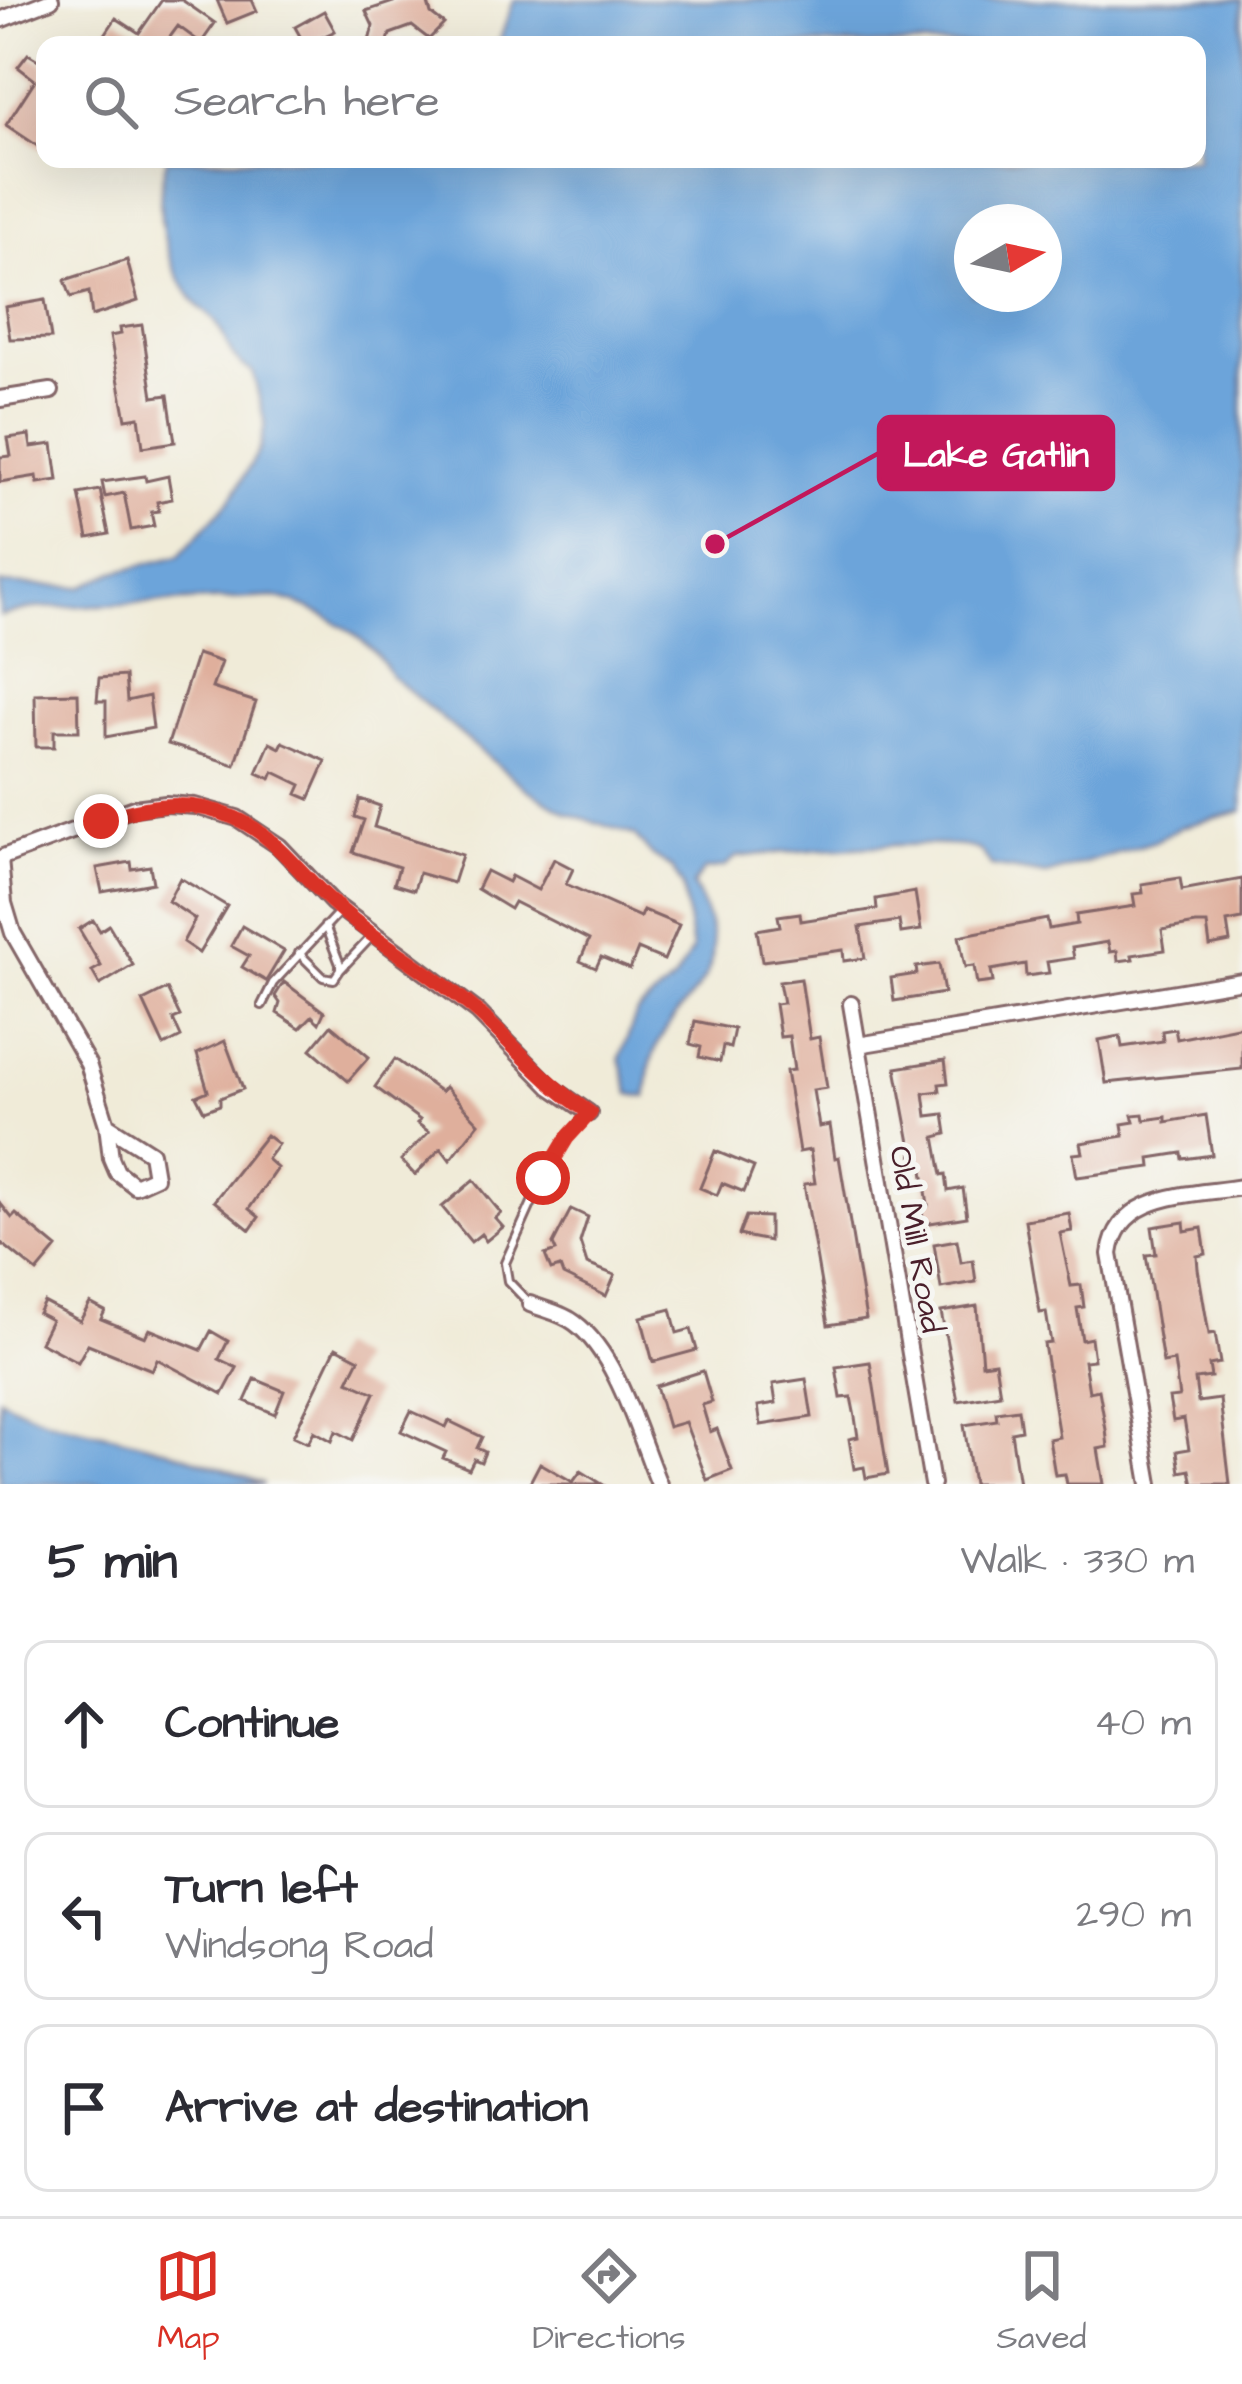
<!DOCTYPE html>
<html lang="en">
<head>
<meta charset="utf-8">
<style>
  :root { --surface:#fff; --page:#f7f7f7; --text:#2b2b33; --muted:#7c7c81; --line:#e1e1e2; --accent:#d93025 }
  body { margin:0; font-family:"Architects Daughter",sans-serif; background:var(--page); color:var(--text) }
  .compass { position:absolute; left:954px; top:204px; width:108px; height:108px; border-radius:50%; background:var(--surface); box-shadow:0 12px 48px #0002; rotate:81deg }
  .stop { position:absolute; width:36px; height:36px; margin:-27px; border:9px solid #d93025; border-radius:50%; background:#fff }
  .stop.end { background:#d93025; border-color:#fff; box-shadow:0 3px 12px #0008 }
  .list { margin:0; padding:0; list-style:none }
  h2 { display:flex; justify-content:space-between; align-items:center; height:156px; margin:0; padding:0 48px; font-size:51px }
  h2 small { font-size:39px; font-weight:400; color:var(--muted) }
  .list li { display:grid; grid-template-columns:78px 1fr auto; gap:36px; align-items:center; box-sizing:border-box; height:168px; margin:0 24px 24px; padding:0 24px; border:3px solid var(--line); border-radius:24px }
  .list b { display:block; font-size:45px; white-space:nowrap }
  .list p { margin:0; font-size:39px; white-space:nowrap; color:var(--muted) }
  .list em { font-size:39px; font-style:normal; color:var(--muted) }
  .icon { flex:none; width:66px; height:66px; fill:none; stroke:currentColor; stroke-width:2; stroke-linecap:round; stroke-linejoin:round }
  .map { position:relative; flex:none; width:1242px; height:1484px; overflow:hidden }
  .search { position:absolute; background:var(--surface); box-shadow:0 12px 48px #0002; left:36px; right:36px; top:36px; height:132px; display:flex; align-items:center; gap:30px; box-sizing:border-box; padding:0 42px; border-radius:24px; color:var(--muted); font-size:45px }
  .sheet { height:732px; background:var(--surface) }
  nav { display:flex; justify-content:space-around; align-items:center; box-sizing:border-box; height:168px; border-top:3px solid var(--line); background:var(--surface); font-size:33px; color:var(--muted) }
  nav a { display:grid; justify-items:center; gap:6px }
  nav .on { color:var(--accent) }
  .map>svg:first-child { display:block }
  .water { fill:#6ca4da; stroke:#5b6282; stroke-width:3; fill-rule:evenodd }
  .building { fill:#dfaf9c }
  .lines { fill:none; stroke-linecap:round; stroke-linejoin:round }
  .service-casing { stroke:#846668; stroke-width:12 }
  .minor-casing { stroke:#846668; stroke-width:20 }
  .service { stroke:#fff; stroke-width:6 }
  .minor { stroke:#fff; stroke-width:14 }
  .route { stroke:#d93025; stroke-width:15 }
  .labels { text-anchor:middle; stroke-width:10; stroke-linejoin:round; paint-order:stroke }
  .street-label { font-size:33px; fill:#4a1f2b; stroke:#f6f6f2 }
  .leader { fill:none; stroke:#c2185b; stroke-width:4.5 }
  .callout-dot { fill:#c2185b; stroke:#f6f6f2; stroke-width:4.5 }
  .callout { fill:#c2185b; stroke:#c2185b; stroke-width:4.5 }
  .callout-label { font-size:36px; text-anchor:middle; font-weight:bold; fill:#fff }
</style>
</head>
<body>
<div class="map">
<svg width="1242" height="1484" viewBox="0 0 1242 1484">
  <rect width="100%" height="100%" fill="#f6f6f2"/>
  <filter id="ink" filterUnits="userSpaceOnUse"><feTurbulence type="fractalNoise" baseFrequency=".00833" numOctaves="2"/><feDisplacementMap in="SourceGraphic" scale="24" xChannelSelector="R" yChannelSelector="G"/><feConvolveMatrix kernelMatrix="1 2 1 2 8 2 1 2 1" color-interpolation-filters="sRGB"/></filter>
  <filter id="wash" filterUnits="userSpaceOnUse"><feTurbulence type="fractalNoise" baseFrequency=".004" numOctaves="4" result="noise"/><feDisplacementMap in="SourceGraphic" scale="48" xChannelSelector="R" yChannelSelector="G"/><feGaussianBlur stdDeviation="2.7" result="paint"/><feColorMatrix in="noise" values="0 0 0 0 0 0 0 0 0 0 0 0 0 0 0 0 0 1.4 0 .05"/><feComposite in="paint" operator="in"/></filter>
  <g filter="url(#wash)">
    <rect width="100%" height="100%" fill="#f0ebd8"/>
    <path class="water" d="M514 0H1242V811L1181 827 1155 841 1046 875 991 866C990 864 982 852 980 851 959 835 772 853 736 857L725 867 704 870 693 885C747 988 675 986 652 1059 648 1070 649 1085 646 1097L630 1094 620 1058 637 1012 675 980 692 950 683 887 672 868 653 856 634 835 567 813 525 788 391 676C370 635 318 608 275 597L35 608 0 616V584L81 587 115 572 179 556 232 498 260 448 265 424 253 372C223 354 231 343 215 321 209 313 200 309 194 301 163 260 152 208 167 159H1197V45H498ZM1044 222V294H972V222Z
      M0 1398C46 1425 82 1427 132 1440 177 1451 220 1467 264 1484H0Z"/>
    <g id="blocks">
      <path class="building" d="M162 0H182L215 23 201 43 178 26 164 45H98L116 18 139 33Z
        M217 0H252L257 11 227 23Z
        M399 0H427L431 14 444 24 429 39 412 26 390 34 387 45H368L373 26 366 11Z
        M324 11 335 31 305 45 295 27Z
        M28 54 45 64V151L6 125 35 80 18 67Z
        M127 260 138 301 92 316 89 292 71 297 65 280Z
        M45 300 51 338 10 339 5 307Z
        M142 325 153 397 168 395 175 442 143 447 139 417 126 419 110 336 121 334 120 328Z
        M29 435 31 447 53 444 58 480 38 483 37 476 0 482V457L11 456 8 438Z
        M145 476 146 481 168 476 172 499 157 502 159 511 151 512 154 526 131 530 124 493 105 497 102 482Z
        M100 490 109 534 88 538 79 494Z
        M197 654 221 662 212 688 256 702 235 765 168 744Z
        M125 676 127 701 149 696 153 728 106 737V701H97L99 678Z
        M78 693 79 731H54V747H36L35 694Z
        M283 742 326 761 309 799 297 794 301 785 274 772 271 779 257 773 270 743 280 748Z
        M360 799 380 806 374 827 462 855 453 883 419 873 414 890 394 884 399 867 353 852 364 820 355 817Z
        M554 859 573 869 566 884 640 917 643 910 679 925 664 960 638 949 630 969 601 957 596 968 580 961 589 940 514 902 510 909 477 889 486 871 508 882 511 876 538 890Z
        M131 862 132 869 150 866 153 883 102 892 97 868Z
        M180 878 227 906 199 953 183 942 195 919 168 901Z
        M1180 878 1182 890 1242 879V919L1227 922 1230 942 1210 946 1207 924H1196L1162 930 1165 950 1132 955 1133 959 1118 961 1117 951 1110 952 1108 942 1072 948 1074 958 1047 962 1049 973 1026 976 1025 964 991 970 993 982 977 984 974 966 965 967 959 936 1047 919 1049 929 1077 924 1076 915 1135 906 1133 894 1143 893 1142 884Z
        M915 892 921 930 901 933 899 921 860 927 865 958 844 961 843 950 762 961 757 930 780 926 778 916 800 913 801 921 877 909 876 899Z
        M93 920 100 931 109 925 133 965 100 985 92 971 101 966 79 929Z
        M242 926 284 951 266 981 242 967 249 956 231 946Z
        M939 964 944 993 894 1001 891 978 917 974 916 967Z
        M801 979 810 1039 819 1037 827 1088 813 1090 819 1127 830 1125 835 1158 839 1157 866 1319 828 1325 804 1184 815 1183 810 1150 799 1152 786 1071 794 1070 789 1036 780 1037 775 1004 783 1003 779 982Z
        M284 982 324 1012 319 1023 312 1016 300 1028 277 1013 280 1003 275 996Z
        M167 989 180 1016 173 1019 181 1037 164 1046 143 1001Z
        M695 1021 734 1029 730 1048 723 1046 720 1062 699 1057 701 1047 690 1044Z
        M331 1025 369 1057 348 1081 311 1049Z
        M1242 1026V1069L1106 1083 1099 1040 1120 1036 1122 1047 1163 1041 1162 1031 1175 1029 1177 1039Z
        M225 1041 243 1089 220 1098V1105L204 1111 196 1096 208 1091 197 1054Z
        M395 1059 441 1092 445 1087 479 1123 450 1160 441 1148 415 1175 401 1160 429 1132 417 1123 420 1120 375 1087Z
        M945 1060 948 1083 939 1084 940 1091 924 1093 927 1116 944 1114 947 1134 935 1137 942 1175 946 1174 948 1191 963 1188 967 1217 924 1224 921 1206 928 1205 922 1163 914 1164 896 1068Z
        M1143 1114 1144 1120 1166 1117V1122L1206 1115 1212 1155 1183 1159 1182 1153 1150 1158 1151 1167 1077 1177 1073 1154 1083 1153 1081 1143 1124 1136 1122 1124 1134 1122 1132 1115Z
        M266 1135 278 1144 267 1159 277 1168 249 1209 259 1217 250 1230 214 1201Z
        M715 1151 754 1167 744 1192 722 1183 717 1195 700 1188Z
        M474 1180 501 1213 495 1218 503 1227 486 1241 481 1234 471 1242 442 1207Z
        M0 1203 12 1218 16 1214 57 1248 37 1272 0 1242Z
        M571 1209 588 1217 580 1242 587 1264 615 1275 606 1296 563 1275 560 1267 551 1270 545 1255 556 1251 553 1244Z
        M1069 1213 1072 1231 1060 1233 1071 1286 1081 1285 1084 1307 1077 1308 1082 1340 1091 1338 1094 1360 1084 1361 1089 1392 1099 1390 1106 1430 1108 1447 1098 1449 1104 1484H1067L1065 1474 1055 1475 1049 1439 1059 1437 1044 1344 1051 1343 1046 1312 1040 1313 1025 1220Z
        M746 1216 769 1217V1241L739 1235Z
        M1184 1222 1185 1231 1202 1228 1206 1254 1197 1256 1198 1269 1209 1334 1215 1333 1220 1363 1209 1365 1211 1377 1195 1379 1198 1402 1220 1399 1230 1484H1193L1190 1470 1180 1472 1177 1451 1189 1449 1184 1419 1173 1421 1169 1398 1179 1397 1174 1361 1163 1363 1146 1255 1156 1254 1152 1227Z
        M957 1240 961 1262 973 1260 976 1282 941 1288 934 1244Z
        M44 1302 80 1321 90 1303 105 1311 101 1319 145 1337 149 1329 201 1350 211 1331 228 1341 219 1359 237 1368 223 1394 157 1359 152 1370 88 1344 78 1362 40 1342 51 1320 38 1313Z
        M977 1306 982 1364 995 1362 1000 1394 958 1401 941 1312Z
        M671 1309 677 1333 691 1329 697 1350 653 1362 641 1317Z
        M336 1347 359 1359 348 1381 375 1393 353 1440 336 1431 332 1441 314 1431 308 1443 293 1436Z
        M870 1362 888 1474 866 1478 864 1467 854 1469 849 1439 858 1437 855 1417 851 1397 841 1398 836 1367Z
        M703 1371 712 1402 702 1405 710 1432 717 1429 732 1470 707 1480 685 1422 668 1427 656 1386Z
        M255 1379 284 1391 275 1414 245 1401Z
        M806 1379 812 1417 761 1425 758 1406 776 1403 773 1384Z
        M1018 1409 1021 1430 1011 1432 1019 1484H973L964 1425 997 1420 996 1412Z
        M411 1411 446 1427 449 1421 482 1437 477 1448 485 1452 481 1462 474 1459 469 1469 443 1458 446 1452 401 1431Z
        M540 1463 573 1482 581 1471 602 1484H529Z"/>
    </g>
  </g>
  <g filter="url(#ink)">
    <use href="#blocks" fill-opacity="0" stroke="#846668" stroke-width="3"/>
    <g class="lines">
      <defs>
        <path id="service" d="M299 953 323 977 334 979 340 970V964L325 926
          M340 970 374 934
          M262 1005 273 983 339 912
          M530 1304 508 1281 505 1263 543 1178 567 1138 587 1115"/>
        <path id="minor" d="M0 20 51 0
          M0 399 51 391
          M0 858 134 808 166 804 195 806 237 818 279 846 333 903 478 1012 551 1087 589 1113
          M0 859 4 903 13 933 88 1064 107 1125 111 1158 117 1172 135 1186 155 1177 151 1153 107 1125
          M851 1004 932 1484
          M858 1045 1242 981
          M530 1304C545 1310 562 1313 575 1323 617 1354 639 1436 659 1484
          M1150 1484 1110 1254C1118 1191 1192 1196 1242 1187"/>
      </defs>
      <use href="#service" class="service-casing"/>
      <use href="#minor" class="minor-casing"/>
      <use href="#service" class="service"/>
      <use href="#minor" class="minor"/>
    </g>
  </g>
  <g class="lines" filter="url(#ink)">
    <path class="route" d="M101 821C146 804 190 798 235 818 276 836 300 874 332 902 378 944 434 973 480 1014 519 1050 544 1082 590 1113L567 1138 543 1178"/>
  </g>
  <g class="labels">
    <g class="street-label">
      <text transform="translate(918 1239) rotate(80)" y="12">Old Mill Road</text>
    </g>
  </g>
  <path class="leader" d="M715 544L879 453"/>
  <circle class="callout-dot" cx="715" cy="544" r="12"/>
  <rect class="callout" x="879" y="417" width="234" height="72" rx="12"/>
  <g class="callout-label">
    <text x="996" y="466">Lake Gatlin</text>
  </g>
</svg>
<svg class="compass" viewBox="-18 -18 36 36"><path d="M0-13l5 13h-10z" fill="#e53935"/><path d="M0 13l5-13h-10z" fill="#7c7c81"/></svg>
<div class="stop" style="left:543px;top:1178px"></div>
<div class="stop end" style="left:101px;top:821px"></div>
<div class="search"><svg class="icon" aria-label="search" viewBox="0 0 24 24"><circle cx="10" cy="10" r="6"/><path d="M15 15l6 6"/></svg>Search here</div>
</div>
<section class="sheet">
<h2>5 min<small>Walk · 330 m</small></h2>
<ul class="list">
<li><svg class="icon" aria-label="ahead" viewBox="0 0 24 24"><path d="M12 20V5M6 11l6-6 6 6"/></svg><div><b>Continue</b></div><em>40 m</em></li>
<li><svg class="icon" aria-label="left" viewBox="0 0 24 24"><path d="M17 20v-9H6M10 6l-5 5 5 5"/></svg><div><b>Turn left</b><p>Windsong Road</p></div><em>290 m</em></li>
<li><svg class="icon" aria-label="arrive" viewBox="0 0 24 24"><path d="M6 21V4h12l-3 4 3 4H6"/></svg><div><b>Arrive at destination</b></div></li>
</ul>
</section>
<nav>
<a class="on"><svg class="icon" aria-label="map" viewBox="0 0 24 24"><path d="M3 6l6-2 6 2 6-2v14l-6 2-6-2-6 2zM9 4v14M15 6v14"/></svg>Map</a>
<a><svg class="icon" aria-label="directions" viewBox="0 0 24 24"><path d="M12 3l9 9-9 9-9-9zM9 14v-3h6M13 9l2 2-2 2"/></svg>Directions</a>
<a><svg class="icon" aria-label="saved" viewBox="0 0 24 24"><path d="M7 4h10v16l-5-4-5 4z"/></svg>Saved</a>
</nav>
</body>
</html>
